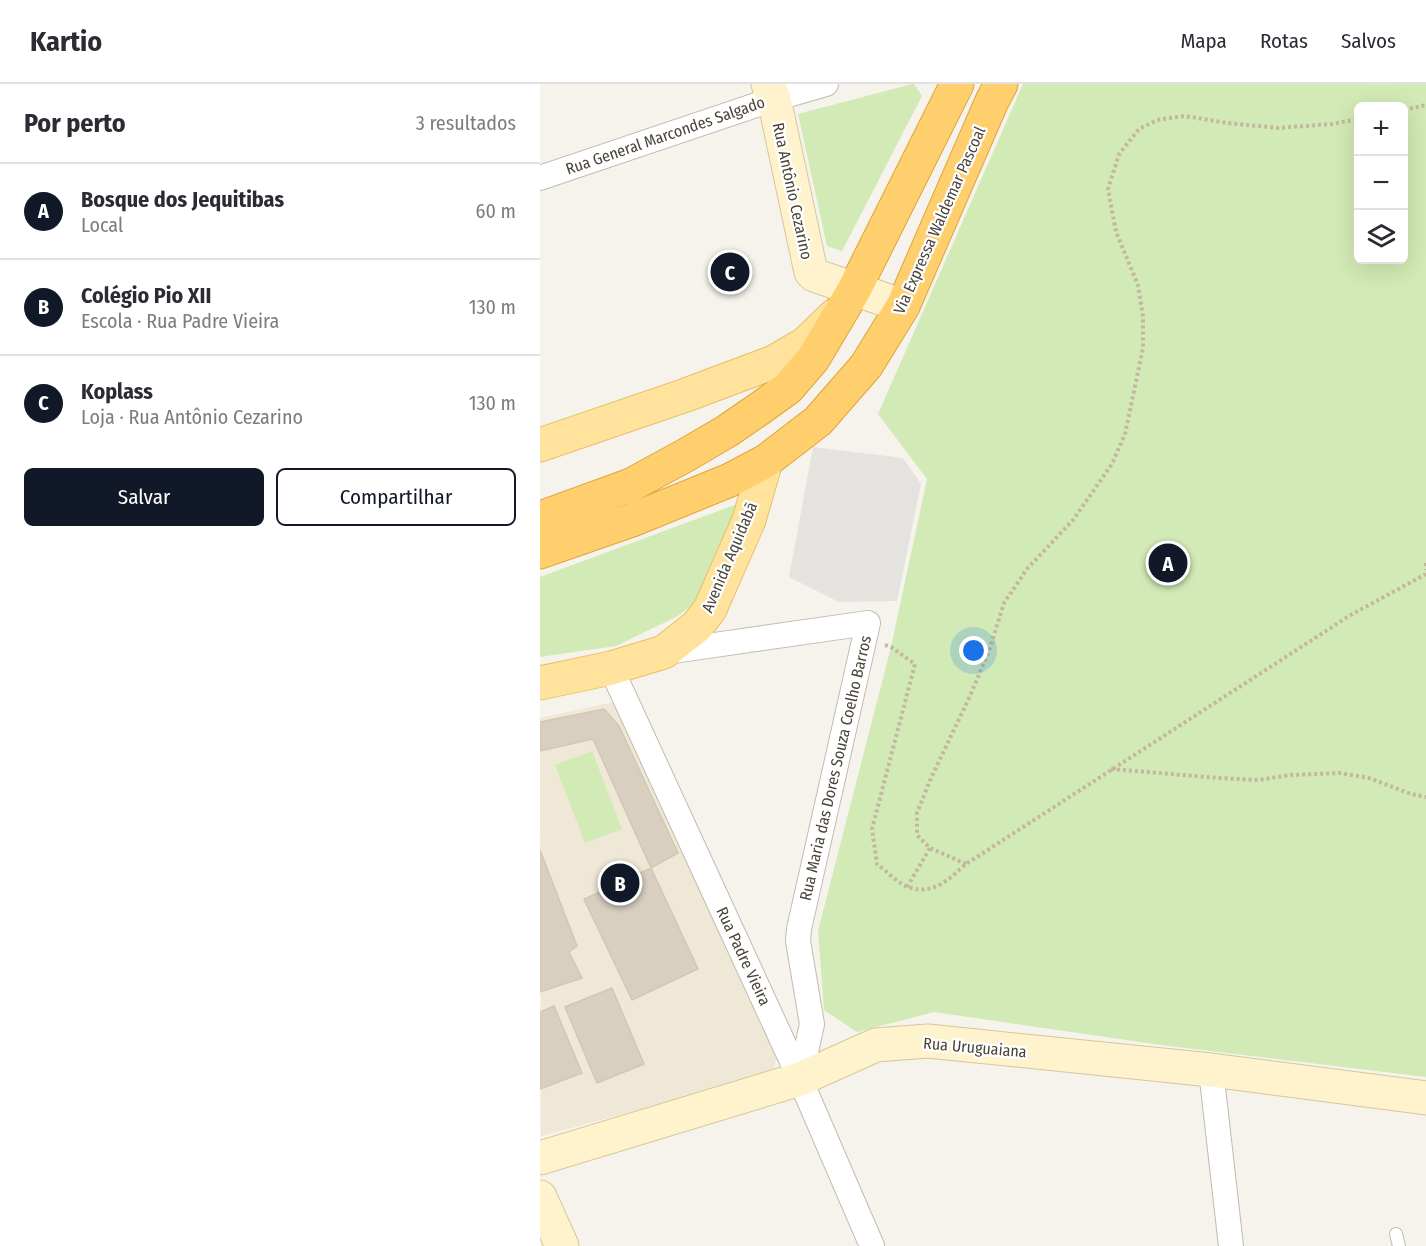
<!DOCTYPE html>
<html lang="pt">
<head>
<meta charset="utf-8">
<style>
  :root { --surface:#fff; --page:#f2f2f3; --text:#2b2b33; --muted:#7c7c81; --line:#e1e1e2; --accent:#111827 }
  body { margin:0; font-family:"Fira Sans Condensed",sans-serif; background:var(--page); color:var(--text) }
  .controls { position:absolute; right:18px; top:18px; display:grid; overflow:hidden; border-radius:9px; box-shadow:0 6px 24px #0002 }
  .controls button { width:54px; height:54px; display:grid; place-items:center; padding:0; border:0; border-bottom:2px solid var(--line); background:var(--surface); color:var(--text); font:30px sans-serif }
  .you { position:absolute; left:434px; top:567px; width:21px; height:21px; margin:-15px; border:4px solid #fff; border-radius:50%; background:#1a73e8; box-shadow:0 0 0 9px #1a73e833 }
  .badge { display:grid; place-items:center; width:39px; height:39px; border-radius:50%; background:var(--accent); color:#fff; font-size:20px; font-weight:700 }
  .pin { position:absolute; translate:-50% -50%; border:3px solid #fff; box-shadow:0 2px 6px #0006 }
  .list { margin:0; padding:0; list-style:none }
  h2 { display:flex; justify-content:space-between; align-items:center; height:78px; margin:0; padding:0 24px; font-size:26px }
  h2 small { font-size:20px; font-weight:400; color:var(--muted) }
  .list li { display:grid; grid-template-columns:39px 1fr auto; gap:18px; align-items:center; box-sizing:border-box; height:96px; padding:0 24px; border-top:2px solid var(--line) }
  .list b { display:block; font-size:22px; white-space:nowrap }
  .list p { margin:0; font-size:20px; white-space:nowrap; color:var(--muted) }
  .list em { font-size:20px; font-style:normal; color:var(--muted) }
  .actions { display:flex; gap:12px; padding:18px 24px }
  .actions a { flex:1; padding:14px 0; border:2px solid var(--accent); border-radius:9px; text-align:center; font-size:21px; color:var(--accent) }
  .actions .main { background:var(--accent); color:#fff }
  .icon { flex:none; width:33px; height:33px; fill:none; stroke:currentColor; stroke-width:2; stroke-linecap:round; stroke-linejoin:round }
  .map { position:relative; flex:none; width:886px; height:1162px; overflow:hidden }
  header { display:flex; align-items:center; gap:36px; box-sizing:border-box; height:84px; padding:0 30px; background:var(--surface); border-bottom:2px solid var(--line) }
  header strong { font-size:28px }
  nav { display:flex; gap:33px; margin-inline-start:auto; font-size:21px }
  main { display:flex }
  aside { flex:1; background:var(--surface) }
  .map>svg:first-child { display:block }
  .education { fill:#efe8d6 }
  .green { fill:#d2eab5; fill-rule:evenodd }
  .parking { fill:#e5e3e0 }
  .building { fill:#d8cfc1; stroke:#d3c7b4; stroke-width:1.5 }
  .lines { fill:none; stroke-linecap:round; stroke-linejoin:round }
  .lane-casing { stroke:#c2bbae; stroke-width:14 }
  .street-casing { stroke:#c2bbae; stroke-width:26 }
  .secondary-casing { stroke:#d6c79b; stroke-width:35 }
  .primary-casing { stroke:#e6c16a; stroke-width:35 }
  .highway-casing { stroke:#e0a43c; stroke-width:35 }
  .path { stroke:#c4b79f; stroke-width:4; stroke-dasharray:3 3; stroke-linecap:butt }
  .lane { stroke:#fff; stroke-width:12 }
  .street { stroke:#fff; stroke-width:24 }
  .secondary { stroke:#fff3cd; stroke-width:33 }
  .primary { stroke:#ffe39c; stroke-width:33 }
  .highway { stroke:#ffcf6e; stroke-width:33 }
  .labels { text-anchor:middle; stroke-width:4.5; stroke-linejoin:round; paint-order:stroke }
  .street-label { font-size:16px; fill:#4b4439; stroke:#fff }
</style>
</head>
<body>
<header>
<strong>Kartio</strong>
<nav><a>Mapa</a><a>Rotas</a><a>Salvos</a></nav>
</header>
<main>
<aside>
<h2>Por perto<small>3 resultados</small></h2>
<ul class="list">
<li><span class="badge">A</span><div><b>Bosque dos Jequitibas</b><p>Local</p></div><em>60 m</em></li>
<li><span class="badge">B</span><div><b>Colégio Pio XII</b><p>Escola · Rua Padre Vieira</p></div><em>130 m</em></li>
<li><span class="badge">C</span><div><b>Koplass</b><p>Loja · Rua Antônio Cezarino</p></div><em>130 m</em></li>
</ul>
<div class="actions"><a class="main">Salvar</a><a>Compartilhar</a></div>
</aside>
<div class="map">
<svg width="886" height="1162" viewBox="0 0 886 1162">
  <rect width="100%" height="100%" fill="#f6f3ec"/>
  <path class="education" d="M74 618 240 964 232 990 1 1052 0 634Z"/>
  <path class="green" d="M372 0H374L382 12 302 167 287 162 258 30Z
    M483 0H886V993L621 961 394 928 317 948 284 926 278 847 351 563 387 395 338 330ZM818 22H864V176H818Z
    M197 420 204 429 162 514 136 533 76 562 0 573V493Z
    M52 667 82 745 45 759 15 681Z"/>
  <path class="parking" d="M273 363 363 374 381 400 357 517 299 518 249 493Z"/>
  <path class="building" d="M64 625 79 642 138 769 111 784 53 655 0 667V638Z
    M0 766 37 862 29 868 42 894 0 908Z
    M111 784 158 885 92 916 44 815Z
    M72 904 104 980 57 999 25 923Z
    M14 922 42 989 0 1005V928Z"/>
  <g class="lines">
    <defs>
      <path id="lane" d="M856 1150 859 1162"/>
      <path id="street" d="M0 94 234 15 286 0
        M126 568 328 539 259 845 258 857 272 940 260 995
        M71 584 260 995 332 1162
        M671 986 691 1162"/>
      <path id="secondary" d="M228 0 234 15 271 188 274 191 363 222
        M0 1074 260 995 336 961 388 957 671 986 886 1014
        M0 1113 22 1162"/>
      <path id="primary" d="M0 361 146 311 234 278 265 260 295 231
        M0 599 71 584 124 568 157 542 170 525 209 436 226 377"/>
      <path id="highway" d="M0 434 91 401 146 371 187 347 219 325 248 304 273 275 314 206 417 0
        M0 468 92 436 190 396 226 377 278 337 326 282 363 222 452 17 461 0"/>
    </defs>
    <use href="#lane" class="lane-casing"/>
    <use href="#street" class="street-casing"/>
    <use href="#secondary" class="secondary-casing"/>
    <use href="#primary" class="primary-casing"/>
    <use href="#highway" class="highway-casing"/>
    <path class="path" d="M864 26 886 21
      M886 479V486
      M345 561 351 563 375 580 332 745 337 780C345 786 359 800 368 803 393 812 409 795 426 780L809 532 886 490
      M571 685 678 694 718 696 751 691 799 689 829 694 871 710 886 713
      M426 780 390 764 377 751V729L391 694 430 612 449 567 464 519 487 485 533 436 572 380 585 350 603 264V233L598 201 576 148 568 105 579 70 599 45 617 36 644 32 688 39 738 44 792 40 818 35
      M367 803 390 764"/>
    <use href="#lane" class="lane"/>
    <use href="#street" class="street"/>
    <use href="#secondary" class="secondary"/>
    <use href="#primary" class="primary"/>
    <use href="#highway" class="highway"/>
  </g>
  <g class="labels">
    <g class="street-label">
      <text transform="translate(125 51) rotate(-19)" y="6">Rua General Marcondes Salgado</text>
      <text transform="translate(253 107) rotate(78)" y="6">Rua Antônio Cezarino</text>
      <text transform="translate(399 136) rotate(-66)" y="6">Via Expressa Waldemar Pascoal</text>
      <text transform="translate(189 473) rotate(-67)" y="6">Avenida Aquidabã</text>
      <text transform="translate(295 684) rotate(-77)" y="6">Rua Maria das Dores Souza Coelho Barros</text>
      <text transform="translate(204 872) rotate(65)" y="6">Rua Padre Vieira</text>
      <text transform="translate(435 963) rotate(5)" y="6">Rua Uruguaiana</text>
    </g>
  </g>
</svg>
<div class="controls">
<button>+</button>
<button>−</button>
<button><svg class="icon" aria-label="layers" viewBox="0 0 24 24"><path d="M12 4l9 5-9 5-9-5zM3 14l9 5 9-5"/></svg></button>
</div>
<div class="you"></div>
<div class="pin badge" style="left:628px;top:479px">A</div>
<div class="pin badge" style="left:80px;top:799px">B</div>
<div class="pin badge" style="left:190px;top:188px">C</div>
</div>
</main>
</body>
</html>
